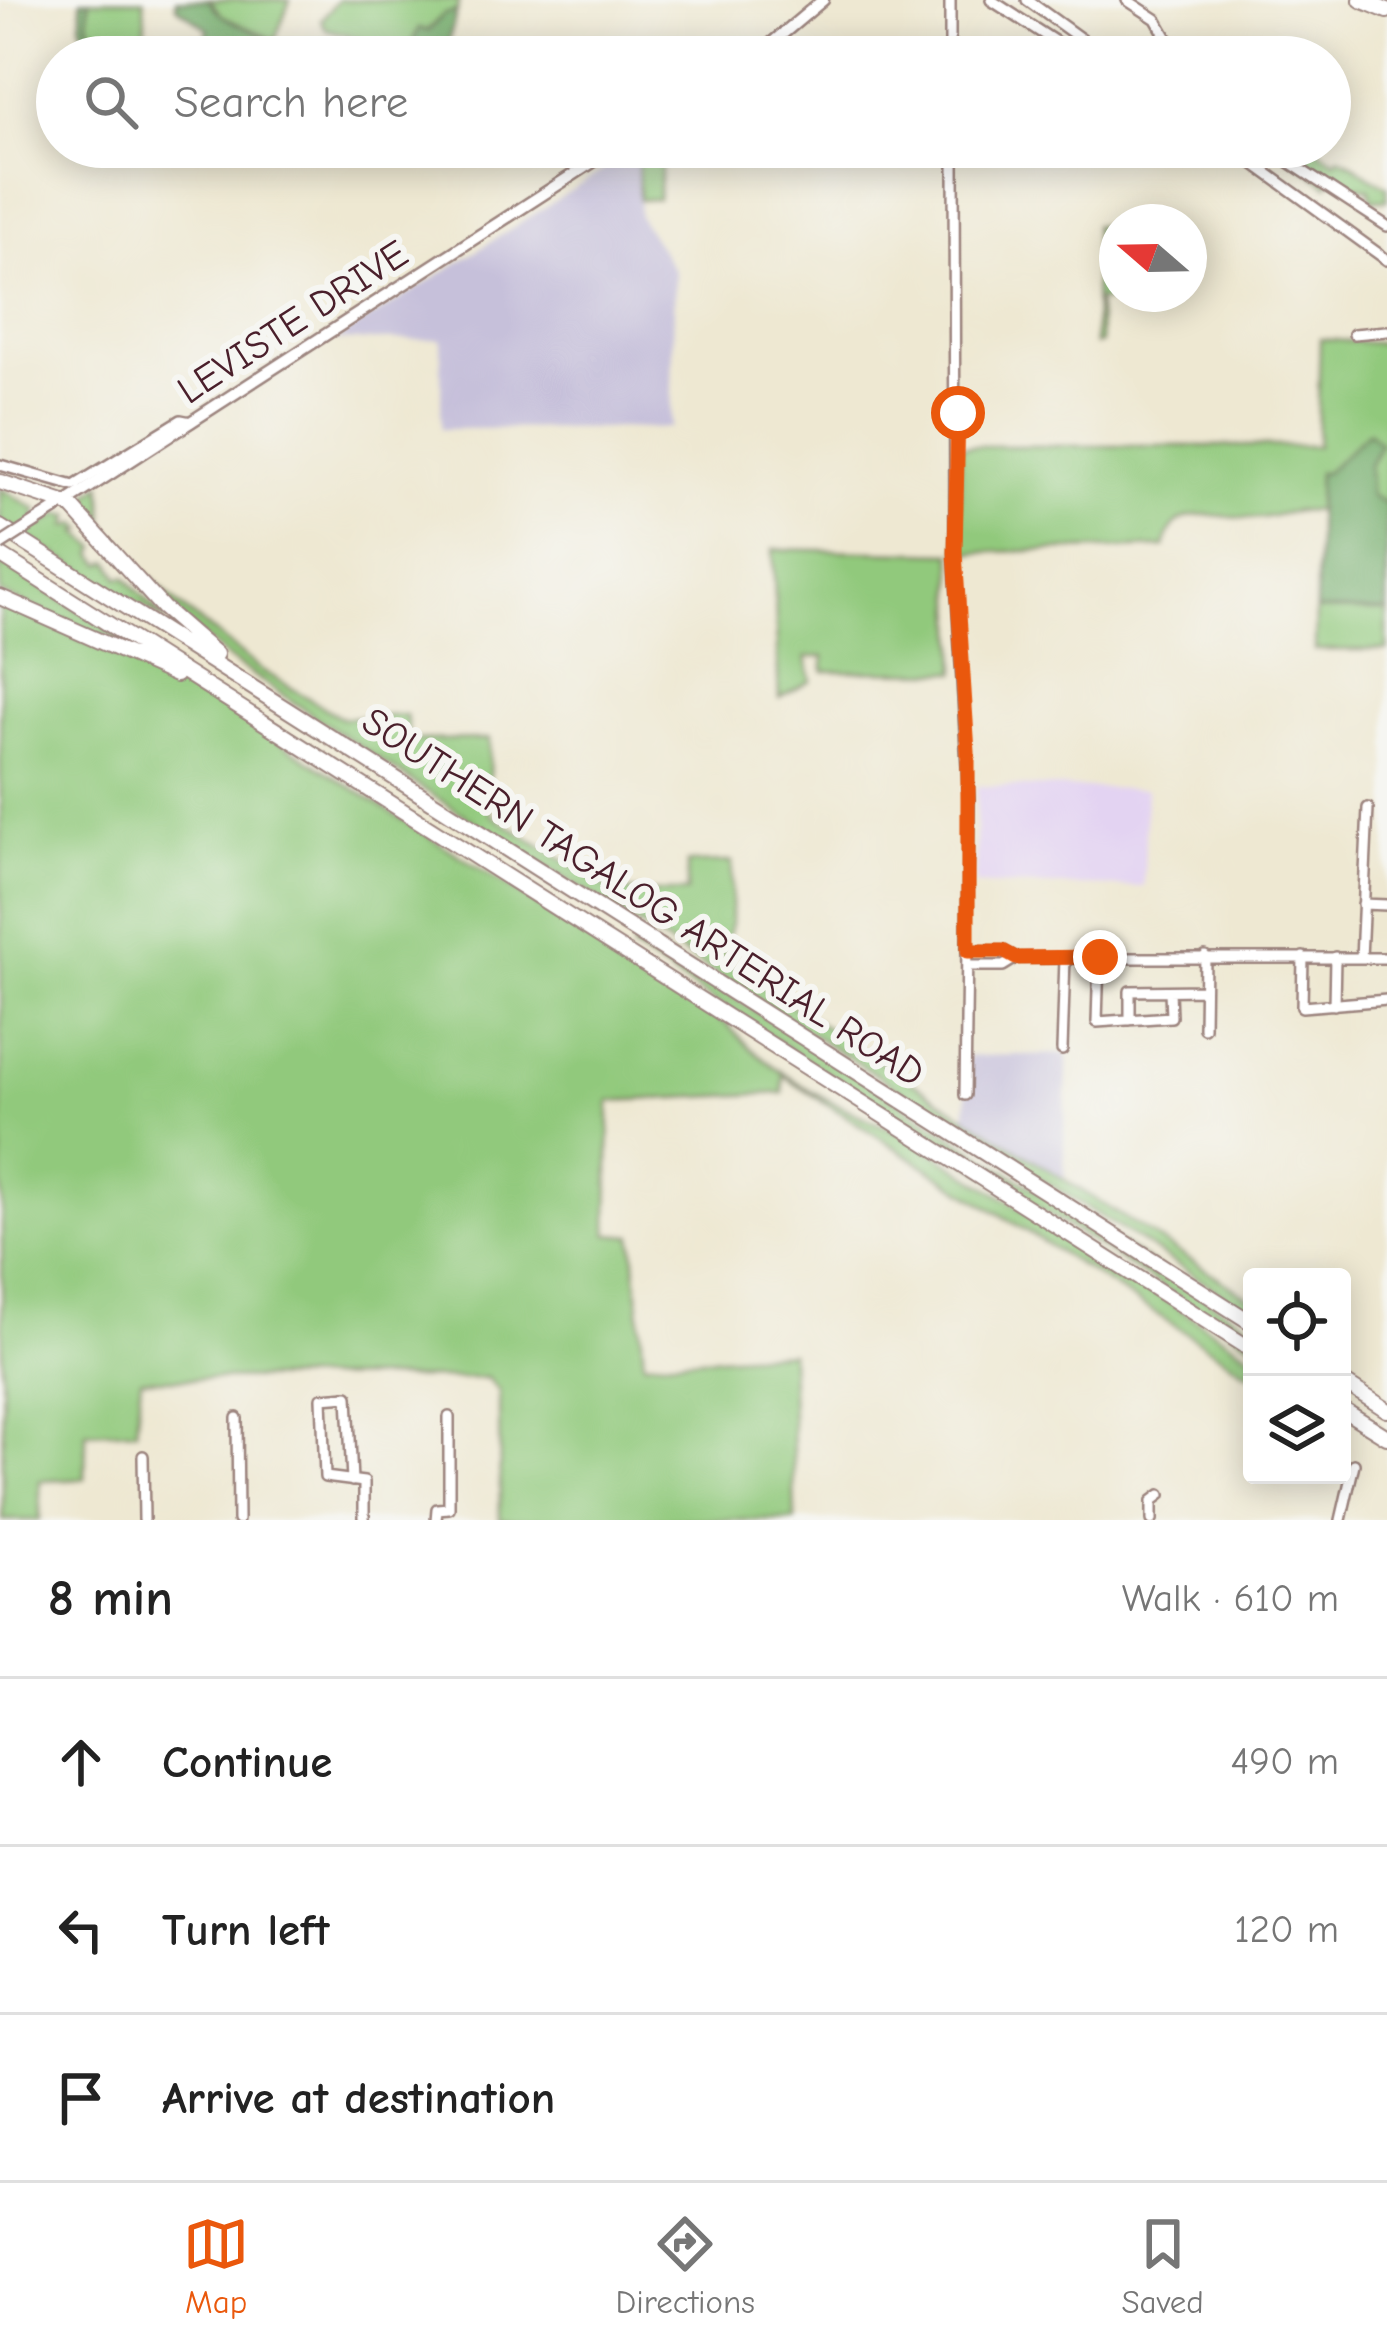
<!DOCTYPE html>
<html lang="en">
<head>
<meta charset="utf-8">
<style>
  :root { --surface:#fff; --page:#f2f2f2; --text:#222; --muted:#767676; --line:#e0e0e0; --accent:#ea580c }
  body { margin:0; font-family:"Comic Neue",sans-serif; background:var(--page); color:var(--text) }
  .controls { position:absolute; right:36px; bottom:36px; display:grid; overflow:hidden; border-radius:12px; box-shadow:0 6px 30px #0003 }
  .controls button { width:108px; height:108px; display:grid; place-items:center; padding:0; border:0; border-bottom:3px solid var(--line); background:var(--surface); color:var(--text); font:60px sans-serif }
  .compass { position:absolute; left:1099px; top:204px; width:108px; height:108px; border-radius:50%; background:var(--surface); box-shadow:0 6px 30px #0003; rotate:290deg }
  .stop { position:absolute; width:36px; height:36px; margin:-27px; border:9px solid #ea580c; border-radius:50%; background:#fff }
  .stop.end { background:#ea580c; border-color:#fff; box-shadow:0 3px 12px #0008 }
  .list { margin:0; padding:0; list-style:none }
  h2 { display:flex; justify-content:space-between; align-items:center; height:156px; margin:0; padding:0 48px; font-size:51px }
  h2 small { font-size:39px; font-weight:400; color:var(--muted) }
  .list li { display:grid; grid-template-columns:78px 1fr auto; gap:36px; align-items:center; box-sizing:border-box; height:168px; padding:0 48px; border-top:3px solid var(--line) }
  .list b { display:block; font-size:45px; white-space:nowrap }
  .list em { font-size:39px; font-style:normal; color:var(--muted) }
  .icon { flex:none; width:66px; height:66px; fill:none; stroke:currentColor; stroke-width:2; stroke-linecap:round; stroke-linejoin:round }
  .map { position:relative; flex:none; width:1387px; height:1520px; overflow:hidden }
  .search { position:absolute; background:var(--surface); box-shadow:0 6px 30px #0003; left:36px; right:36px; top:36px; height:132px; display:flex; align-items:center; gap:30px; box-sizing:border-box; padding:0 42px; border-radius:66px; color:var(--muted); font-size:45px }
  .sheet { height:660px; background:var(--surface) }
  nav { display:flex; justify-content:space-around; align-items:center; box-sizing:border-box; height:168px; border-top:3px solid var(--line); background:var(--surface); font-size:33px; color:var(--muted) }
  nav a { display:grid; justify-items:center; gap:6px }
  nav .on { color:var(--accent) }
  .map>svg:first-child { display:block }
  .built { fill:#e3d3f2 }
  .industrial { fill:#c6c0da }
  .green { fill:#91c97c; stroke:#6e7454; stroke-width:3 }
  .forest { fill:#74ad6c; stroke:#5f664c; stroke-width:3 }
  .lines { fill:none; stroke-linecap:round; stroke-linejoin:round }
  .minor-casing { stroke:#9c847e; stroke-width:14 }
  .major-casing { stroke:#9c847e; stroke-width:15 }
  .highway-casing { stroke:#9c847e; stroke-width:18 }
  .minor { stroke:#fff; stroke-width:9 }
  .major { stroke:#fff; stroke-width:10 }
  .highway { stroke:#fff; stroke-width:14 }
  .major-bridge-casing { stroke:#9c847e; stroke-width:15; stroke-linecap:butt }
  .major-bridge { stroke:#fff; stroke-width:10 }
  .route { stroke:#ea580c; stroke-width:15 }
  .labels { text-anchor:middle; stroke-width:12; stroke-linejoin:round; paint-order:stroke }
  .street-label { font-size:39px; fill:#4a1f2b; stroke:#f6f6f2 }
</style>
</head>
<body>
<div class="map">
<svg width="1387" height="1520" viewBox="0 0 1387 1520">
  <rect width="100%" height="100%" fill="#f6f6f2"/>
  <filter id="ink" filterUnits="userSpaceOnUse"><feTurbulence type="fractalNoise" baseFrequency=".00833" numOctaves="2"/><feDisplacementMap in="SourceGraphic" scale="24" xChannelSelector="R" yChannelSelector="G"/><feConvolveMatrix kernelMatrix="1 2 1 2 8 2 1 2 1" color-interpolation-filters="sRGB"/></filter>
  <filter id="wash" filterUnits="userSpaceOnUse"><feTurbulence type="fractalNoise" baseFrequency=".004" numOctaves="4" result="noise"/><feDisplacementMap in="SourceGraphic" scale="48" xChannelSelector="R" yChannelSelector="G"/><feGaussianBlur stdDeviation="2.7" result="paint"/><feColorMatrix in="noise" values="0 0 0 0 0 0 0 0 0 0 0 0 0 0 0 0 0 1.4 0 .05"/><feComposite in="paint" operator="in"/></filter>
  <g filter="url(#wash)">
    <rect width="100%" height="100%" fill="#eee8d2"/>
    <path class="built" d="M977 786 1146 789 1144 887 975 885Z"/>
    <path class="industrial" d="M638 148 639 216 675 271 671 428 441 429V339L335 341Z
      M1068 1054 1064 1143 1065 1178 966 1116 968 1056Z"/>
    <path class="green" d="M89 0H144L146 51 107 50 88 24Z
      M209 0H290L275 40 223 17Z
      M338 0H459L457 11 440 18 409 48 446 49 445 57H294L364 54 358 38 326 29 321 20Z
      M663 147 658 199 639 200 638 148Z
      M1296 147H1316L1335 161 1339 157C1358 165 1368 178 1387 186V200H1372L1369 189 1330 180 1327 185 1290 157Z
      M1117 225V289L1107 301H1097L1101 343 1095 345 1094 226Z
      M1320 339 1387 344V504L1370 495 1369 465 1375 455 1369 433 1325 474 1318 473 1317 511C1297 508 1281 515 1261 518 1226 522 1174 496 1165 547L958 553 961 446H1317Z
      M102 484 105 526 122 550 179 605 260 669 341 718 406 715 409 740 489 739 490 814 613 892H687V863L732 862 731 924 722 961 1252 1299V1312L423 789 229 659 166 605 89 517 87 496Z
      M0 488 37 510 34 518 42 525 58 514 71 516 67 526 78 524 84 530 78 532 97 548 94 554 102 564 110 561 119 578 125 577 167 621 0 521Z
      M773 549 952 553 957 672 824 671V657H806L811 681 779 698Z
      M0 562 178 671 112 643 114 637 104 634 102 638 0 593Z
      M0 603 207 696 728 1025C769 1074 845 1111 904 1134L1252 1355V1375L783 1076V1093L610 1101 608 1234 633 1236 644 1362 790 1352 795 1520H500L499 1391 487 1378 141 1379 136 1430 86 1432 85 1479 40 1481V1520H3Z
      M1316 610 1387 611V650H1315Z
      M639 937 1252 1327V1344L632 949Z"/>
    <path class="forest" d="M81 0H89L88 24 107 50 176 52 188 39 204 40 209 30 176 6V0H209C224 30 267 25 284 57H262L259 48 240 47 222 57H103L81 27Z
      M457 11 446 49 409 50 419 28 428 31 444 14Z
      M1368 432 1380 444 1369 465 1370 495 1387 504V611L1316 610 1318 473H1325Z"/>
  </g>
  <g filter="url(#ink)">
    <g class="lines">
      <defs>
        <path id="minor" d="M950 0V57
          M991 0 1079 57
          M1027 0 1106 57
          M1127 0 1156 19 1178 57
          M954 147 955 563 969 800 965 1095
          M1231 147 1387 260
          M1266 147 1387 226
          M1354 334 1387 331
          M0 465 74 486 181 420 191 422
          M1363 904 1387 905
          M968 951H1003L1016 958
          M1099 957 1097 1022 1171 1017 1170 991
          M1303 957 1302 1007 1387 1000
          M1361 958 1368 808
          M968 966H1003L1016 958H1387
          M1334 1005 1335 957
          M1130 1020V991L1204 990
          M1204 1028 1205 956
          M1062 1050 1065 958
          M237 1418 238 1520
          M143 1456 144 1520
          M352 1481 348 1396 322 1398 325 1477 364 1482V1520
          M436 1520 437 1509 449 1508V1417
          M1152 1520V1501L1160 1495
          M1341 1520 1354 1464"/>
        <path id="major" d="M755 57 823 0
          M42 518 616 147"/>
        <path id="highway" d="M1361 0 1387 11
          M0 482 70 505 163 608 216 654
          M0 527 1252 1323
          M0 555 1252 1350
          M0 597 176 675
          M1342 1381 1387 1410
          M1342 1409 1387 1437"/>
      </defs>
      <use href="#minor" class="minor-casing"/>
      <use href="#major" class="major-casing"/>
      <use href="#highway" class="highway-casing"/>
      <use href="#minor" class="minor"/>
      <use href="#major" class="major"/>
      <use href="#highway" class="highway"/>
      <defs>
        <path id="major-bridge" d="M0 545 42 518"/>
      </defs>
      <use href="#major-bridge" class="major-bridge-casing"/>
      <use href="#major-bridge" class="major-bridge"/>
    </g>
  </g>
  <g class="lines" filter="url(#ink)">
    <path class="route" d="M958 413 955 553 968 752V951H1003L1016 958 1100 957"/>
  </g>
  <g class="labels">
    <g class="street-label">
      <text transform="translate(292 321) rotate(-33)" y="14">LEVISTE DRIVE</text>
      <text transform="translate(644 896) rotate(33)" y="14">SOUTHERN TAGALOG ARTERIAL ROAD</text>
    </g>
  </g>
</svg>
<div class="controls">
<button><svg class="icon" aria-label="locate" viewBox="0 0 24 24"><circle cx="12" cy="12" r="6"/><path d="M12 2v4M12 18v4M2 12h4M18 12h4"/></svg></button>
<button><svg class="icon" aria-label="layers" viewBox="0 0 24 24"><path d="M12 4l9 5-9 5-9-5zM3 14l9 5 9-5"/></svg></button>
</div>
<svg class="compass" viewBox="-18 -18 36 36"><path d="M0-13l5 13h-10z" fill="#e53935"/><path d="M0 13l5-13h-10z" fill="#767676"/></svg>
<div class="stop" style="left:958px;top:413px"></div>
<div class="stop end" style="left:1100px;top:957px"></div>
<div class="search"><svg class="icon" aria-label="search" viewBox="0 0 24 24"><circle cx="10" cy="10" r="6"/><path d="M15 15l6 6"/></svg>Search here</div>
</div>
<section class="sheet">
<h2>8 min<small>Walk · 610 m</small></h2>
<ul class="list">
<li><svg class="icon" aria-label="ahead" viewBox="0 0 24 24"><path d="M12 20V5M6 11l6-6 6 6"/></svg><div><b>Continue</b></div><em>490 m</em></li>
<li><svg class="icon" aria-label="left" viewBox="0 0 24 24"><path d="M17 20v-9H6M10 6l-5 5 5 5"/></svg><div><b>Turn left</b></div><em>120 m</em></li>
<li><svg class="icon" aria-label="arrive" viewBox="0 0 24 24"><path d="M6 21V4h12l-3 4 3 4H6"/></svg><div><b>Arrive at destination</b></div></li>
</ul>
</section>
<nav>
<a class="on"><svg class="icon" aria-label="map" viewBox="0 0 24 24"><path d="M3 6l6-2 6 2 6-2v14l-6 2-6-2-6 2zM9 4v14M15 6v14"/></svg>Map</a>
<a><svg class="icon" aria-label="directions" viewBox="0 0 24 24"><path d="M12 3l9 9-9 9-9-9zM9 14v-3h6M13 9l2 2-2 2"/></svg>Directions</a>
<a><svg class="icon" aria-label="saved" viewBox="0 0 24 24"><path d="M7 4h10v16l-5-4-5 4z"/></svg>Saved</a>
</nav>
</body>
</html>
